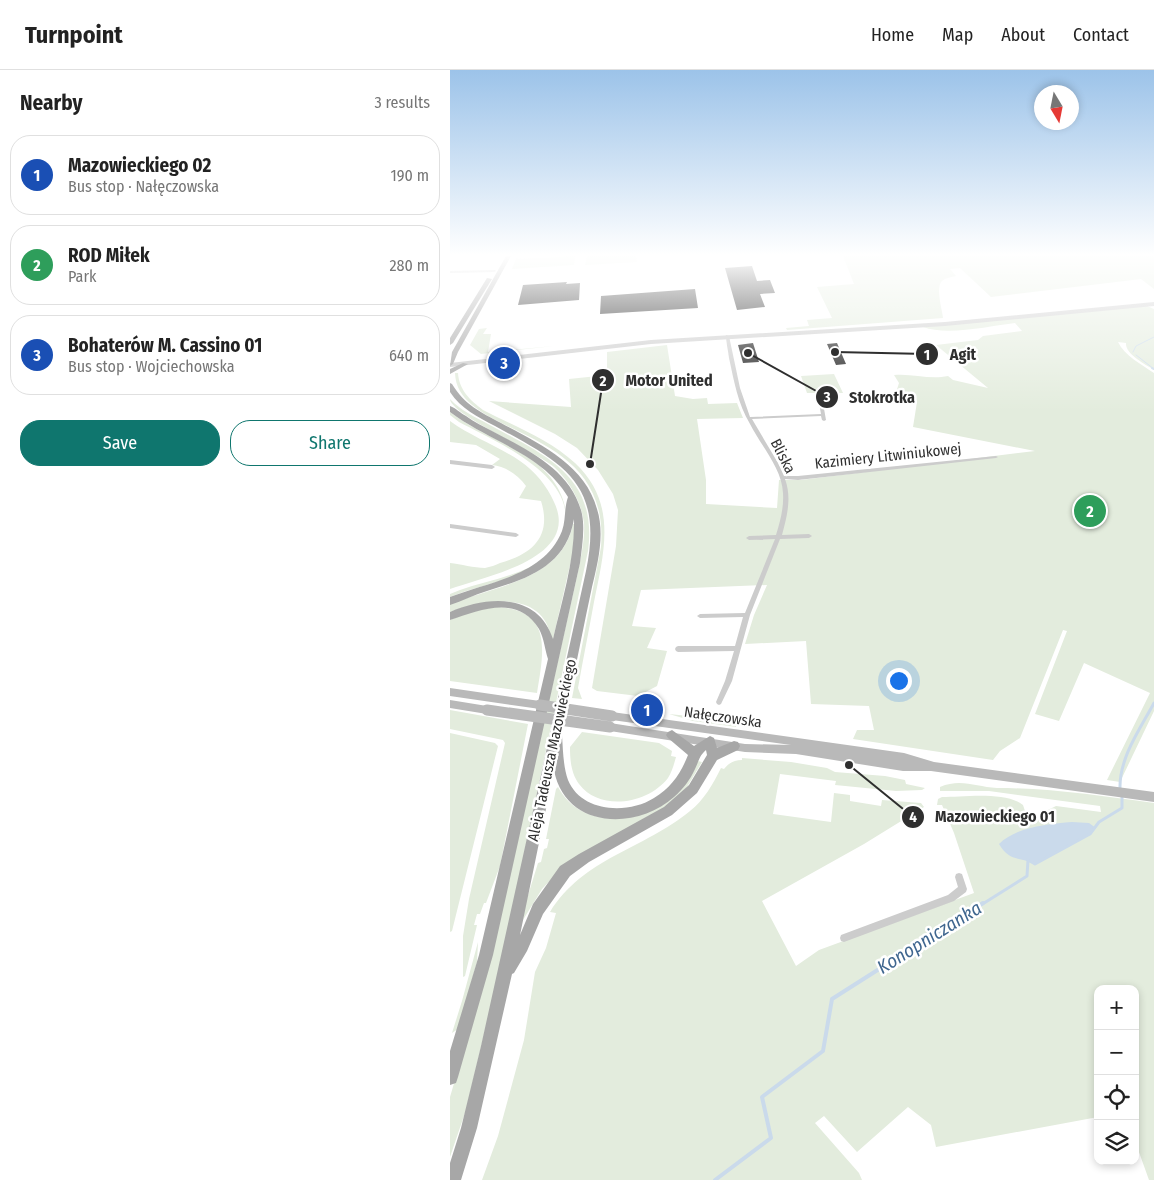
<!DOCTYPE html>
<html lang="en">
<head>
<meta charset="utf-8">
<style>
  :root { --surface:#fff; --page:#f6f6f6; --text:#222; --muted:#767676; --line:#e0e0e0; --accent:#0f766e }
  body { margin:0; font-family:"Fira Sans Condensed",sans-serif; background:var(--page); color:var(--text) }
  .controls { position:absolute; right:15px; bottom:15px; display:grid; overflow:hidden; border-radius:10px; box-shadow:0 2px 8px #0003 }
  .controls button { width:45px; height:45px; display:grid; place-items:center; padding:0; border:0; border-bottom:1px solid var(--line); background:var(--surface); color:var(--text); font:25px sans-serif }
  .compass { position:absolute; left:584px; top:15px; width:45px; height:45px; border-radius:50%; background:var(--surface); box-shadow:0 2px 8px #0003; rotate:170deg }
  .you { position:absolute; left:448px; top:610px; width:18px; height:18px; margin:-12px; border:4px solid #fff; border-radius:50%; background:#1a73e8; box-shadow:0 0 0 8px #1a73e833 }
  .badge { display:grid; place-items:center; width:32px; height:32px; border-radius:50%; background:var(--accent); color:#fff; font-size:16px; font-weight:700 }
  .pin { position:absolute; translate:-50% -50%; border:2px solid #fff; box-shadow:0 1px 5px #0006 }
  .list { margin:0; padding:0; list-style:none }
  h2 { display:flex; justify-content:space-between; align-items:center; height:65px; margin:0; padding:0 20px; font-size:21px }
  h2 small { font-size:16px; font-weight:400; color:var(--muted) }
  .list li { display:grid; grid-template-columns:32px 1fr auto; gap:15px; align-items:center; box-sizing:border-box; height:80px; margin:0 10px 10px; padding:0 10px; border:1px solid var(--line); border-radius:20px }
  .list b { display:block; font-size:19px; white-space:nowrap }
  .list p { margin:0; font-size:16px; white-space:nowrap; color:var(--muted) }
  .list em { font-size:16px; font-style:normal; color:var(--muted) }
  .actions { display:flex; gap:10px; padding:15px 20px }
  .actions a { flex:1; padding:11px 0; border:1px solid var(--accent); border-radius:20px; text-align:center; font-size:18px; color:var(--accent) }
  .actions .main { background:var(--accent); color:#fff }
  .icon { flex:none; width:28px; height:28px; fill:none; stroke:currentColor; stroke-width:2; stroke-linecap:round; stroke-linejoin:round }
  .map { position:relative; flex:none; width:704px; height:1110px; overflow:hidden }
  header { display:flex; align-items:center; gap:30px; box-sizing:border-box; height:70px; padding:0 25px; background:var(--surface); border-bottom:1px solid var(--line) }
  header strong { font-size:24px }
  nav { display:flex; gap:28px; margin-inline-start:auto; font-size:18px }
  main { display:flex }
  aside { flex:1; background:var(--surface) }
  .map>svg:first-child { display:block }
  .green { fill:#e3ecdd }
  .water { fill:#cadaeb }
  .lines { fill:none; stroke-linecap:round; stroke-linejoin:round }
  .stream-far3 { stroke:#cadaeb; stroke-width:1 }
  .stream-far2 { stroke:#cadaeb; stroke-width:2 }
  .stream-far1 { stroke:#cadaeb; stroke-width:3 }
  .stream { stroke:#cadaeb; stroke-width:4 }
  .building { fill:#161616 }
  .minor { fill:#ccc; fill-rule:evenodd }
  .tertiary { fill:#ccc; fill-rule:evenodd }
  .secondary { fill:#b9b9b9; fill-rule:evenodd }
  .primary { fill:#a7a7a7; fill-rule:evenodd }
  .secondary-bridge { stroke:#b9b9b9; stroke-width:11 }
  .labels { text-anchor:middle; stroke-width:5; stroke-linejoin:round; paint-order:stroke }
  .street-label { font-size:15px; fill:#2f2f2f; stroke:#fff }
  .near-water-label { font-size:19px; font-style:italic; fill:#3f668f; stroke:#fff }
  .leader { fill:none; stroke:#2f2f2f; stroke-width:2 }
  .callout-dot { fill:#2f2f2f; stroke:#fff; stroke-width:2 }
  .mark-label { font-size:15px; text-anchor:middle; font-weight:bold; fill:#fff }
  .callout-label { font-size:16px; text-anchor:middle; font-weight:bold; fill:#2f2f2f; stroke:#fff; stroke-width:5; stroke-linejoin:round; paint-order:stroke }
</style>
</head>
<body>
<header>
<strong>Turnpoint</strong>
<nav><a>Home</a><a>Map</a><a>About</a><a>Contact</a></nav>
</header>
<main>
<aside>
<h2>Nearby<small>3 results</small></h2>
<ul class="list">
<li><span class="badge" style="background:#1a4fb4">1</span><div><b>Mazowieckiego 02</b><p>Bus stop · Nałęczowska</p></div><em>190 m</em></li>
<li><span class="badge" style="background:#2e9e5b">2</span><div><b>ROD Miłek</b><p>Park</p></div><em>280 m</em></li>
<li><span class="badge" style="background:#1a4fb4">3</span><div><b>Bohaterów M. Cassino 01</b><p>Bus stop · Wojciechowska</p></div><em>640 m</em></li>
</ul>
<div class="actions"><a class="main">Save</a><a>Share</a></div>
</aside>
<div class="map">
<svg width="704" height="1110" viewBox="0 0 704 1110">
  <rect width="100%" height="100%" fill="#fff"/>
  <path class="green" d="M67 186 68 189 125 186 124 195 62 199Z
    M137 186H186L187 192 135 195Z
    M393 186H704V219L691 209 541 227 510 198 500 199 506 206C502 207 494 208 491 212 486 220 492 239 493 248L337 260 336 258 359 256 357 250 382 248 367 217 404 214Z
    M697 236 704 239V300C695 294 675 284 676 273L668 272C674 285 692 295 704 303V641L670 712 657 710 700 623 634 593 609 651 585 644 617 561 613 560 570 668 550 681 543 690 403 669 407 660H424L419 636 361 634 356 571 295 574 304 545 317 515 191 520 182 556 206 558 197 578 217 581 207 616 188 626 147 621 142 618 166 476 168 440 163 424 148 400 127 378 105 364 39 331 121 337 119 309 157 305V282L217 275 225 326 243 329 257 328 258 334 287 333 293 348 247 349 256 410V434L327 438 329 410H351L585 381 463 357 467 332 444 329 449 313 444 305C462 303 479 310 498 306L503 310 538 318 486 275 528 270 533 266 572 261 565 253C540 256 497 266 473 257Z
    M37 258 33 264H41L38 282 104 276 31 284 20 275 29 259Z
    M5 303H8C9 320 20 330 33 340 64 356 99 369 125 393 168 433 154 482 144 532 139 560 133 589 128 618L132 629 122 628 151 477C161 352 7 370 5 303Z
    M384 304 393 323H357L351 306Z
    M0 329C10 340 25 347 38 354 94 385 148 405 138 481L51 893 16 1040 0 1087V1027L41 887 128 502C131 486 135 470 134 453 131 431 120 412 104 397 87 382 1 345 0 329Z
    M0 342C23 360 51 370 76 386 121 414 135 468 82 498 57 512 27 516 0 527V524L10 520C33 512 61 507 82 496 96 488 110 474 114 458 128 406 45 371 9 352L0 345Z
    M0 351C22 367 48 376 70 391 85 401 97 416 104 432 131 488 37 506 0 519V493C11 494 24 498 35 498 40 497 46 495 50 493 83 484 102 466 91 431L69 428 76 416C68 405 55 396 42 395L50 389 26 375 0 372Z
    M123 454H125L123 482 103 569H101C95 519 33 529 0 542V534C44 516 112 510 123 454Z
    M45 537C103 539 94 580 87 623L0 611V550L19 542Z
    M0 640 78 654 50 796 36 833H34L30 844H27L24 855H27L15 906 13 907V866L19 829 55 673 53 670 0 659Z
    M219 644 277 650 286 655V657L243 651Z
    M132 662 209 673 222 681 221 686 226 687C224 694 222 702 218 708 198 734 150 742 129 714 121 703 120 690 120 677Z
    M0 663 45 673 48 676 2 861 0 862Z
    M292 688 341 692 377 698 385 702 435 706 455 710 456 714 475 718 472 720 446 721 385 715 386 711 330 704 323 744 381 752 384 723 400 725V731L431 736 432 730 471 733 474 737 414 774 312 831 346 896 369 880 524 823 504 763 492 735H487L488 729 492 727C513 727 556 721 573 735L576 744 597 748 598 740 606 736 651 742 650 736 539 721H490V717C511 708 526 717 547 718 600 718 651 726 704 733V1110H699L685 1071V919H648V1047L486 1077 481 1055 458 1037 407 1082 374 1046 365 1053 409 1103 412 1110H32L48 1066 74 970 85 902 96 878 106 843 100 842C133 788 194 779 240 741 254 730 263 714 271 698L274 699C279 693 284 690 292 690Z
    M248 691 252 692 237 717 214 738 111 799 92 819 73 850 75 835 88 793 91 792 94 779 97 778 99 769H96L106 719 108 717C124 747 157 753 187 746Z
    M28 872 27 892 8 959 2 963 12 931Z"/>
  <path class="water" d="M622 752 639 753 646 758 640 764 585 794C567 786 560 792 549 774 566 757 598 754 622 752Z"/>
  <g class="lines">
    <path class="stream-far3" d="M683 282 686 276 704 267
      M686 285 704 299"/>
    <path class="stream-far2" d="M702 298 704 299"/>
    <path class="stream-far1" d="M670 719C669 688 690 659 704 633
      M531 835 577 806 578 790 585 794 640 764 649 752 672 738V726"/>
    <path class="stream" d="M265 1110 321 1068 312 1027 373 981 382 929 533 833"/>
  </g>
  <path class="building" d="M302 196 307 211 320 210 325 223 310 224 315 237 287 240 275 198Z
    M117 212 116 214 130 213 129 230 68 235 73 215Z
    M245 219 248 238 150 244 151 226Z
    M303 273 309 292 293 293 288 275Z
    M387 273 396 294 386 295 377 274Z"/>
  <g class="lines">
    <path class="minor" d="M45 200 46 201 44 202 0 203V201Z
      M276 265 279 266 290 318 300 347 371 344 369 333 371 332 373 333 376 350 374 351 372 350 371 346 302 349 328 393 334 406H348L546 386 548 387 546 388 348 410 335 409C342 428 337 446 332 465L359 464 362 466 359 468 330 469 300 545 282 611 271 634 269 635 267 634 266 632 275 611 284 581 228 582 226 581 225 579 226 577 228 576H285L293 547 250 548 247 546 250 544 295 543 325 469 299 470 296 468 299 466 326 465C330 452 334 438 333 423 332 398 311 376 300 354 288 334 284 311 279 288 278 280 276 272 276 265Z
      M0 390 42 395 45 397 42 399 0 394Z
      M0 454 66 463 69 465 66 467 0 458Z
      M509 803 512 804 517 819 516 822 504 831 394 872 391 871 390 868 391 865 498 825 508 817 505 807 506 804Z"/>
    <path class="tertiary" d="M704 232V236L495 256 201 274 0 297V293L201 270 495 252Z"/>
    <path class="secondary" d="M0 618 90 631 93 632 95 635 93 638 90 639 0 626Z
      M0 630 37 636 40 637 42 640 40 643 37 644 0 638Z
      M162 642 454 683 484 692 704 722V732L481 701H453L346 684 295 682 160 661 157 660 155 657 157 654 160 653 295 674 341 675 162 650 159 649 157 646 159 643Z"/>
    <path class="primary" d="M56 186H61L8 282 3 294 0 296 2 282Z
      M37 208 42 209 3 273 0 275V268Z
      M13 293 18 294 0 304V299Z
      M0 313 2 314C15 335 30 342 51 353 88 373 135 394 147 439 155 464 148 492 142 517 134 554 127 591 119 628 117 638 111 656 112 665 113 679 113 696 118 710 131 742 177 745 204 728 221 718 231 703 238 685L218 668 216 665 218 662 222 660 244 676 260 666 264 668 267 678 284 671 288 672 290 676 288 680 267 690 247 723 222 745 139 792 120 806 93 844 77 881 64 903 62 904 27 1058 11 1110H0V1093L11 1058 31 976 136 501C154 414 115 394 45 356 28 347 11 339 0 322ZM256 680 257 685 239 715 214 737 129 784 110 796 83 834 70 865 104 700C115 759 186 761 224 727 233 719 240 710 245 699 249 691 249 686 256 680Z
      M0 336C6 338 10 343 16 346 24 352 33 356 42 361 78 380 122 400 132 444 135 460 132 477 130 493L43 885 8 1007 6 1013 0 1015V981L29 885 98 589C95 580 94 568 89 559 68 524 30 540 0 550V542C37 526 88 522 103 569 112 530 125 490 124 449 116 497 76 509 37 521 24 525 12 531 0 535V527C40 511 94 506 112 461 116 450 114 438 118 427 94 386 45 373 7 347L0 342Z"/>
    <path class="secondary-bridge" d="M90 635 162 646
      M37 640 160 657"/>
  </g>
  <linearGradient id="sky" x2="0" y2="1"><stop stop-color="#9cc3e9"/><stop offset="0.54" stop-color="#fff"/><stop offset="1" stop-color="#fff" stop-opacity="0"/></linearGradient>
  <rect width="704" height="342" fill="url(#sky)"/>
  <g class="labels">
    <g class="street-label">
      <text transform="translate(333 386) rotate(63)" y="5">Bliska</text>
      <text transform="translate(438 386) rotate(-6)" y="5">Kazimiery Litwiniukowej</text>
      <text transform="translate(273 647) rotate(8)" y="5">Nałęczowska</text>
      <text transform="translate(102 680) rotate(-78)" y="5">Aleja Tadeusza Mazowieckiego</text>
    </g>
    <g class="near-water-label">
      <text transform="translate(479 867) rotate(-32)" y="7">Konopniczanka</text>
    </g>
  </g>
  <path class="leader" d="M385 282L477 284M140 394L153 310M298 283L377 327M399 695L463 747"/>
  <g class="callout-dot">
    <circle cx="385" cy="282" r="5"/>
    <circle cx="140" cy="394" r="5"/>
    <circle cx="298" cy="283" r="5"/>
    <circle cx="399" cy="695" r="5"/>
    <circle cx="477" cy="284" r="12"/>
    <circle cx="153" cy="310" r="12"/>
    <circle cx="377" cy="327" r="12"/>
    <circle cx="463" cy="747" r="12"/>
  </g>
  <g class="mark-label">
    <text x="477" y="290">1</text>
    <text x="153" y="316">2</text>
    <text x="377" y="332">3</text>
    <text x="463" y="752">4</text>
  </g>
  <g class="callout-label">
    <text x="513" y="290">Agit</text>
    <text x="219" y="316">Motor United</text>
    <text x="432" y="333">Stokrotka</text>
    <text x="545" y="752">Mazowieckiego 01</text>
  </g>
</svg>
<div class="controls">
<button>+</button>
<button>−</button>
<button><svg class="icon" aria-label="locate" viewBox="0 0 24 24"><circle cx="12" cy="12" r="6"/><path d="M12 2v4M12 18v4M2 12h4M18 12h4"/></svg></button>
<button><svg class="icon" aria-label="layers" viewBox="0 0 24 24"><path d="M12 4l9 5-9 5-9-5zM3 14l9 5 9-5"/></svg></button>
</div>
<svg class="compass" viewBox="-18 -18 36 36"><path d="M0-13l5 13h-10z" fill="#e53935"/><path d="M0 13l5-13h-10z" fill="#767676"/></svg>
<div class="you"></div>
<div class="pin badge" style="left:197px;top:640px;background:#1a4fb4">1</div>
<div class="pin badge" style="left:640px;top:441px;background:#2e9e5b">2</div>
<div class="pin badge" style="left:54px;top:293px;background:#1a4fb4">3</div>
</div>
</main>
</body>
</html>
